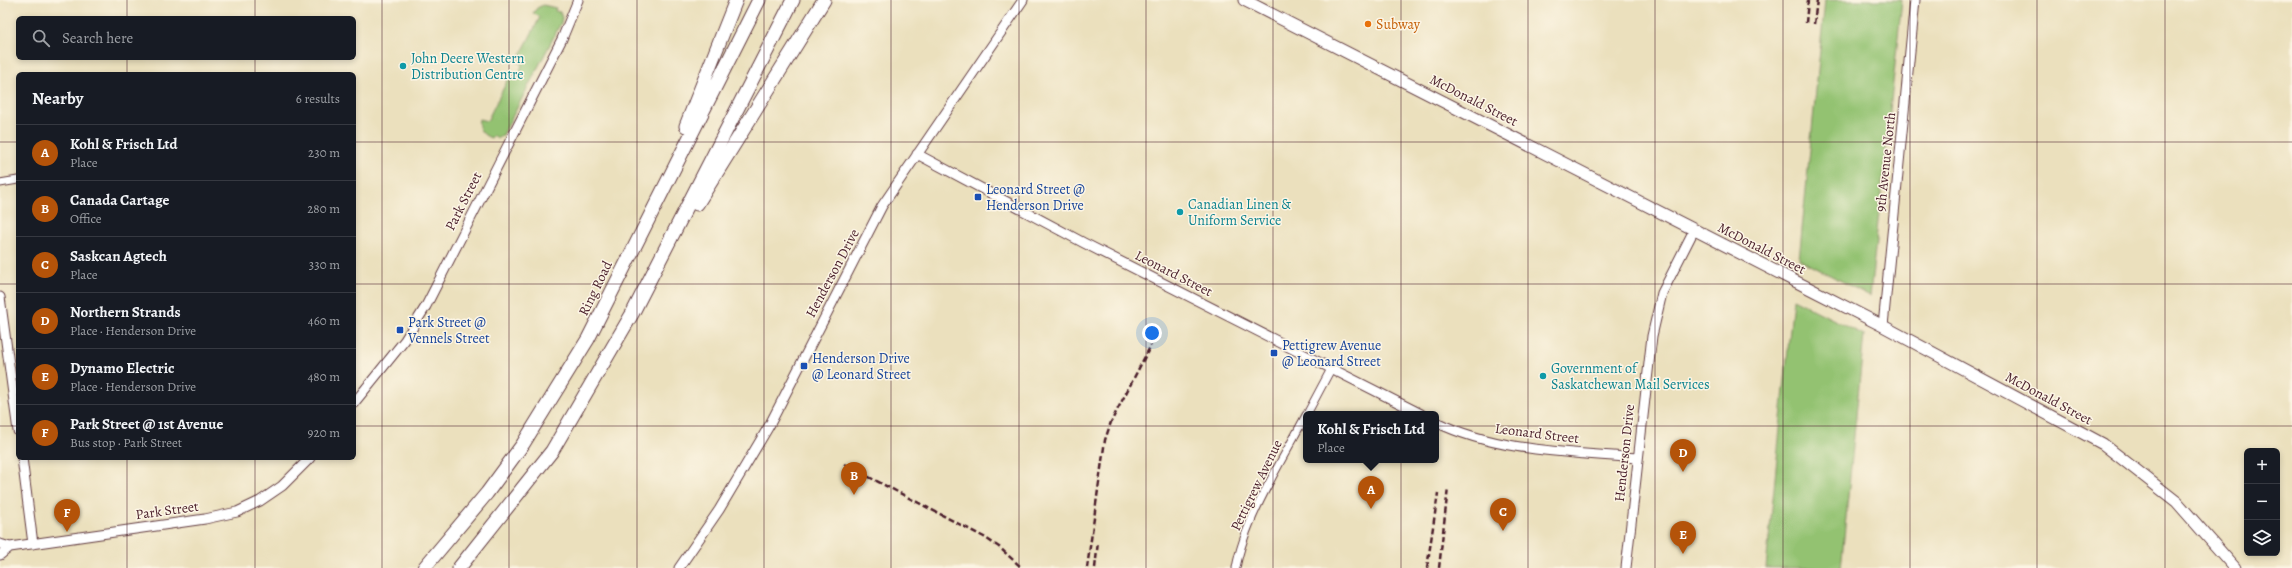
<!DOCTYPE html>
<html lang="en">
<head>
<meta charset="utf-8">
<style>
  :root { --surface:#171b24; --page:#242831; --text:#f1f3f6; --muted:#9ea1a6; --line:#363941; --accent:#b45309 }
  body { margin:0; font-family:Alegreya,serif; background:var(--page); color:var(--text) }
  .controls { position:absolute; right:12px; bottom:12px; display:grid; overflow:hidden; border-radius:6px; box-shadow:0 2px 6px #0003 }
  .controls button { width:36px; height:36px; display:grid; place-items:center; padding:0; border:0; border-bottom:1px solid var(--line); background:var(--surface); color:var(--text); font:20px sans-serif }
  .you { position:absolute; left:1152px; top:333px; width:14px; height:14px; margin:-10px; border:3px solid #fff; border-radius:50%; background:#1a73e8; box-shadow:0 0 0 6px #1a73e833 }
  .badge { display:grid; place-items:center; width:26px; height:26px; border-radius:50%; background:var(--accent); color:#fff; font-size:13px; font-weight:700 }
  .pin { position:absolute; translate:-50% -33px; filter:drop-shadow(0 1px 2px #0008) }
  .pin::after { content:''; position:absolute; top:21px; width:14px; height:12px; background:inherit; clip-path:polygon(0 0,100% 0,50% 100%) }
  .popup { position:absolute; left:1303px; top:411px; width:136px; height:52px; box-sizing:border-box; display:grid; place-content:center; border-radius:6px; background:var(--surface); filter:drop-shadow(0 1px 3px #0005); font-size:13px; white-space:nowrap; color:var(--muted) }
  .popup b { font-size:15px; color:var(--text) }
  .popup::after { content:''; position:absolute; left:50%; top:100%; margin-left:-8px; border:8px solid transparent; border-top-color:var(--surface) }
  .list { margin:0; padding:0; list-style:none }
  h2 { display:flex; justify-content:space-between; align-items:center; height:52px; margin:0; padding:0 16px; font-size:17px }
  h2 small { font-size:13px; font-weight:400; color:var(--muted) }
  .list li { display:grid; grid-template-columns:26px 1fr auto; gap:12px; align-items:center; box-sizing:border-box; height:56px; padding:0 16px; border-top:1px solid var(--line) }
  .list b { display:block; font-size:15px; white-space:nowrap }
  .list p { margin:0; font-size:13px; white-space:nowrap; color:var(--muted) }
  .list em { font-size:13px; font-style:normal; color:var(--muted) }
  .icon { flex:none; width:22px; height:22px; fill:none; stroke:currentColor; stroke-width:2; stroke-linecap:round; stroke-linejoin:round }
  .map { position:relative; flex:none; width:2292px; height:568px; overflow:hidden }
  .search { position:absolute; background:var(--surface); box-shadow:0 2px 6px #0003; left:16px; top:16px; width:340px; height:44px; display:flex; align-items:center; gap:10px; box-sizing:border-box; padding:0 14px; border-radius:6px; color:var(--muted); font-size:15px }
  .panel { position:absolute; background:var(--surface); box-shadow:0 2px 6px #0003; left:16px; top:72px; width:340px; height:388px; border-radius:6px }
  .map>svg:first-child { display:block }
  .green { fill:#93c271; stroke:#6e704e }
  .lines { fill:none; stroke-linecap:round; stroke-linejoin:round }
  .minor-casing { stroke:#623c41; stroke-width:9 }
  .tertiary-casing { stroke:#623c41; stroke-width:11 }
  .primary-casing { stroke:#623c41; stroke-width:13 }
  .motorway-casing { stroke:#623c41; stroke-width:15 }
  .minor { stroke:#fff; stroke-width:7 }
  .tertiary { stroke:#fff; stroke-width:9 }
  .primary { stroke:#fff; stroke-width:11 }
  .motorway { stroke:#fff; stroke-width:13 }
  .rail { stroke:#4a1f2b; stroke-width:2.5; stroke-dasharray:6 3; stroke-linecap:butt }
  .grid { fill:none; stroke:#4a1f2b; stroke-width:1; stroke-opacity:0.55 }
  .food-dot { fill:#e8710a; stroke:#fcf5e5; stroke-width:1.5 }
  .culture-dot { fill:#0f9aa8; stroke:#fcf5e5; stroke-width:1.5 }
  .transit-dot { fill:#1a4fb4; stroke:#fcf5e5; stroke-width:1.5 }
  .labels { text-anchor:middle; stroke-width:3; stroke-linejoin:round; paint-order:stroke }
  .food-label { font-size:14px; fill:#c56008; stroke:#fcf5e5; text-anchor:start }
  .culture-label { font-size:14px; fill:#0d838f; stroke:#fcf5e5; text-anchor:start }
  .street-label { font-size:14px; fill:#4a1f2b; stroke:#fcf5e5 }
  .transit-label { font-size:14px; fill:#164399; stroke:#fcf5e5; text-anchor:start }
</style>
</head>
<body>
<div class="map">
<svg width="2292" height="568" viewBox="0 0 2292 568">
  <rect width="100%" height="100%" fill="#fcf5e5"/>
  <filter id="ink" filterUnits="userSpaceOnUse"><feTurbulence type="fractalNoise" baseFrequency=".025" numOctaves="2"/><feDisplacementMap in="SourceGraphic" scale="8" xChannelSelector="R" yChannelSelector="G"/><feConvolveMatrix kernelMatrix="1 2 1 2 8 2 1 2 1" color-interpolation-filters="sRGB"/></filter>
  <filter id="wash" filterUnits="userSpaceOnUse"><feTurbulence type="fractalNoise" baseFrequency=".012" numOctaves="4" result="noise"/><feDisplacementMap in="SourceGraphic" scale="16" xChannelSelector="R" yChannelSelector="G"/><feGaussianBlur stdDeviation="0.9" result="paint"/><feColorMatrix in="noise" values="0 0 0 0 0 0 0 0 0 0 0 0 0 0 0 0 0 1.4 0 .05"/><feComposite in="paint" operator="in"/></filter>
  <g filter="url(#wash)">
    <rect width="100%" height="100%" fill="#ebe0bd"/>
    <path class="green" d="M1825 0H1902L1870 296 1799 259Z
      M543 5 556 8 555 11 560 12 562 18 561 23 503 135 496 138 494 135 491 138C482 135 477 128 479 119L487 121 510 75 515 76 520 72 522 64 517 62 540 17 533 13 537 8Z
      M1793 299 1864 335 1841 568H1766Z"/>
  </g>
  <g filter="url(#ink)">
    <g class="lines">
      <defs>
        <path id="minor" d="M0 183 18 180
          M1307 414 1331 369
          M1236 568C1245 518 1282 461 1306 415"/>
        <path id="tertiary" d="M917 154 1084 243 1421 414
          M0 297 18 431
          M1883 326 1915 0
          M354 403 405 340 426 306 562 39 578 0
          M1436 422C1497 452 1570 452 1637 458
          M22 458 33 544
          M0 544 10 547 205 519 237 512 260 501 282 486 310 458
          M0 555 10 547
          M679 568 719 510 769 426 882 206 1023 0
          M1626 568 1652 336 1662 293 1694 230"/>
        <path id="primary" d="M1244 0 1883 326 2103 444 2177 502 2235 568"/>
        <path id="motorway" d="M686 126 736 0
          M697 204 824 0
          M424 568 487 493 523 444 588 339 759 0
          M459 568 552 451 632 314 793 0"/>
      </defs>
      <use href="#minor" class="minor-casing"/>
      <use href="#tertiary" class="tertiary-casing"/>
      <use href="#primary" class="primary-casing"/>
      <use href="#motorway" class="motorway-casing"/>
      <use href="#minor" class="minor"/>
      <use href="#tertiary" class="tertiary"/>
      <use href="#primary" class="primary"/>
      <use href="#motorway" class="motorway"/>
      <path class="rail" d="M1806 23 1808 0
        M1814 24 1817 0
        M844 464 984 537 999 547 1022 568
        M1087 568 1105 440 1111 422 1151 345
        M1095 568 1098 542
        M1427 568 1438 493
        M1439 568 1448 488"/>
    </g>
  </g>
  <path class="grid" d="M127 0V18M255 0V18M382 0V568M509 0V568M637 0V568M764 0V568M891 0V568M1019 0V568M1146 0V568M1273 0V568M1401 0V568M1528 0V568M1655 0V568M1783 0V568M1910 0V568M2037 0V568M2165 0V568M127 58V74M255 58V74M0 142H18M354 142H2292M0 284H18M354 284H2292M0 426H18M354 426H2292M127 458V568M255 458V568"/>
  <circle class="food-dot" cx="1368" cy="24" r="4"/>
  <g class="culture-dot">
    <circle cx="403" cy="66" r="4"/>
    <circle cx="1180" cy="212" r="4"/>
    <circle cx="1543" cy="376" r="4"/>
  </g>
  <g class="transit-dot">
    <rect x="974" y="193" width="8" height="8" rx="2"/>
    <rect x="396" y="326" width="8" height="8" rx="2"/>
    <rect x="1270" y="349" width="8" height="8" rx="2"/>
    <rect x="800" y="362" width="8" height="8" rx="2"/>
  </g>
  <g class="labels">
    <g class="food-label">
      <text x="1376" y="29">Subway</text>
    </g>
    <g class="culture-label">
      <text x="411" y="63">John Deere Western<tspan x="411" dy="16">Distribution Centre</tspan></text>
      <text x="1188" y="209">Canadian Linen &amp;<tspan x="1188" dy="16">Uniform Service</tspan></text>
      <text x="1551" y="373">Government of<tspan x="1551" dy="16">Saskatchewan Mail Services</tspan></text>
    </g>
    <g class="street-label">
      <text transform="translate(1474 100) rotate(27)" y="5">McDonald Street</text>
      <text transform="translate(1885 162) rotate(-84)" y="5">9th Avenue North</text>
      <text transform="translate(463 201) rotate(-63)" y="5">Park Street</text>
      <text transform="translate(1762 248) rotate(27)" y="5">McDonald Street</text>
      <text transform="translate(832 273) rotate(-62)" y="5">Henderson Drive</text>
      <text transform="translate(1174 273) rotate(27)" y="5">Leonard Street</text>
      <text transform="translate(595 288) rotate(-64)" y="5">Ring Road</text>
      <text transform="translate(2049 398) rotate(28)" y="5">McDonald Street</text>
      <text transform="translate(1537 433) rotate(7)" y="5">Leonard Street</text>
      <text transform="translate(1624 453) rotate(-84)" y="5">Henderson Drive</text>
      <text transform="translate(1256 485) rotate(-64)" y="5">Pettigrew Avenue</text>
      <text transform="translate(167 510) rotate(-8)" y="5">Park Street</text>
    </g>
    <g class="transit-label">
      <text x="986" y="194">Leonard Street @<tspan x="986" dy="16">Henderson Drive</tspan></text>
      <text x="408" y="327">Park Street @<tspan x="408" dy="16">Vennels Street</tspan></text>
      <text x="1282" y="350">Pettigrew Avenue<tspan x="1282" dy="16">@ Leonard Street</tspan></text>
      <text x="812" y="363">Henderson Drive<tspan x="812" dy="16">@ Leonard Street</tspan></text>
    </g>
  </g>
</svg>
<div class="controls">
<button>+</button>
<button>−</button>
<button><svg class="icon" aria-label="layers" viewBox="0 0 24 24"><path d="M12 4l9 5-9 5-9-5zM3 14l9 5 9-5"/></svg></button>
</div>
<div class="you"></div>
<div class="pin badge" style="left:1371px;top:509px">A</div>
<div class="popup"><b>Kohl &amp; Frisch Ltd</b>Place</div>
<div class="pin badge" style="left:854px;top:495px">B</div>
<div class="pin badge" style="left:1503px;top:531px">C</div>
<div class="pin badge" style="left:1683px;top:472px">D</div>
<div class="pin badge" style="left:1683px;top:554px">E</div>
<div class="pin badge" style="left:67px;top:532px">F</div>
<div class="search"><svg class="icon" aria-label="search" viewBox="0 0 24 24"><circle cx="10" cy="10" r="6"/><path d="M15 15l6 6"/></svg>Search here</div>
<section class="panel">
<h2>Nearby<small>6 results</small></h2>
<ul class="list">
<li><span class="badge">A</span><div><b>Kohl &amp; Frisch Ltd</b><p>Place</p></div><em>230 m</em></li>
<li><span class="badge">B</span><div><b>Canada Cartage</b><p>Office</p></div><em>280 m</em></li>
<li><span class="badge">C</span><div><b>Saskcan Agtech</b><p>Place</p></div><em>330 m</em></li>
<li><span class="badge">D</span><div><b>Northern Strands</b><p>Place · Henderson Drive</p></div><em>460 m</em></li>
<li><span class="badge">E</span><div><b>Dynamo Electric</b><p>Place · Henderson Drive</p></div><em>480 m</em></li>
<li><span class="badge">F</span><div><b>Park Street @ 1st Avenue</b><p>Bus stop · Park Street</p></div><em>920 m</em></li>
</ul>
</section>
</div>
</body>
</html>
